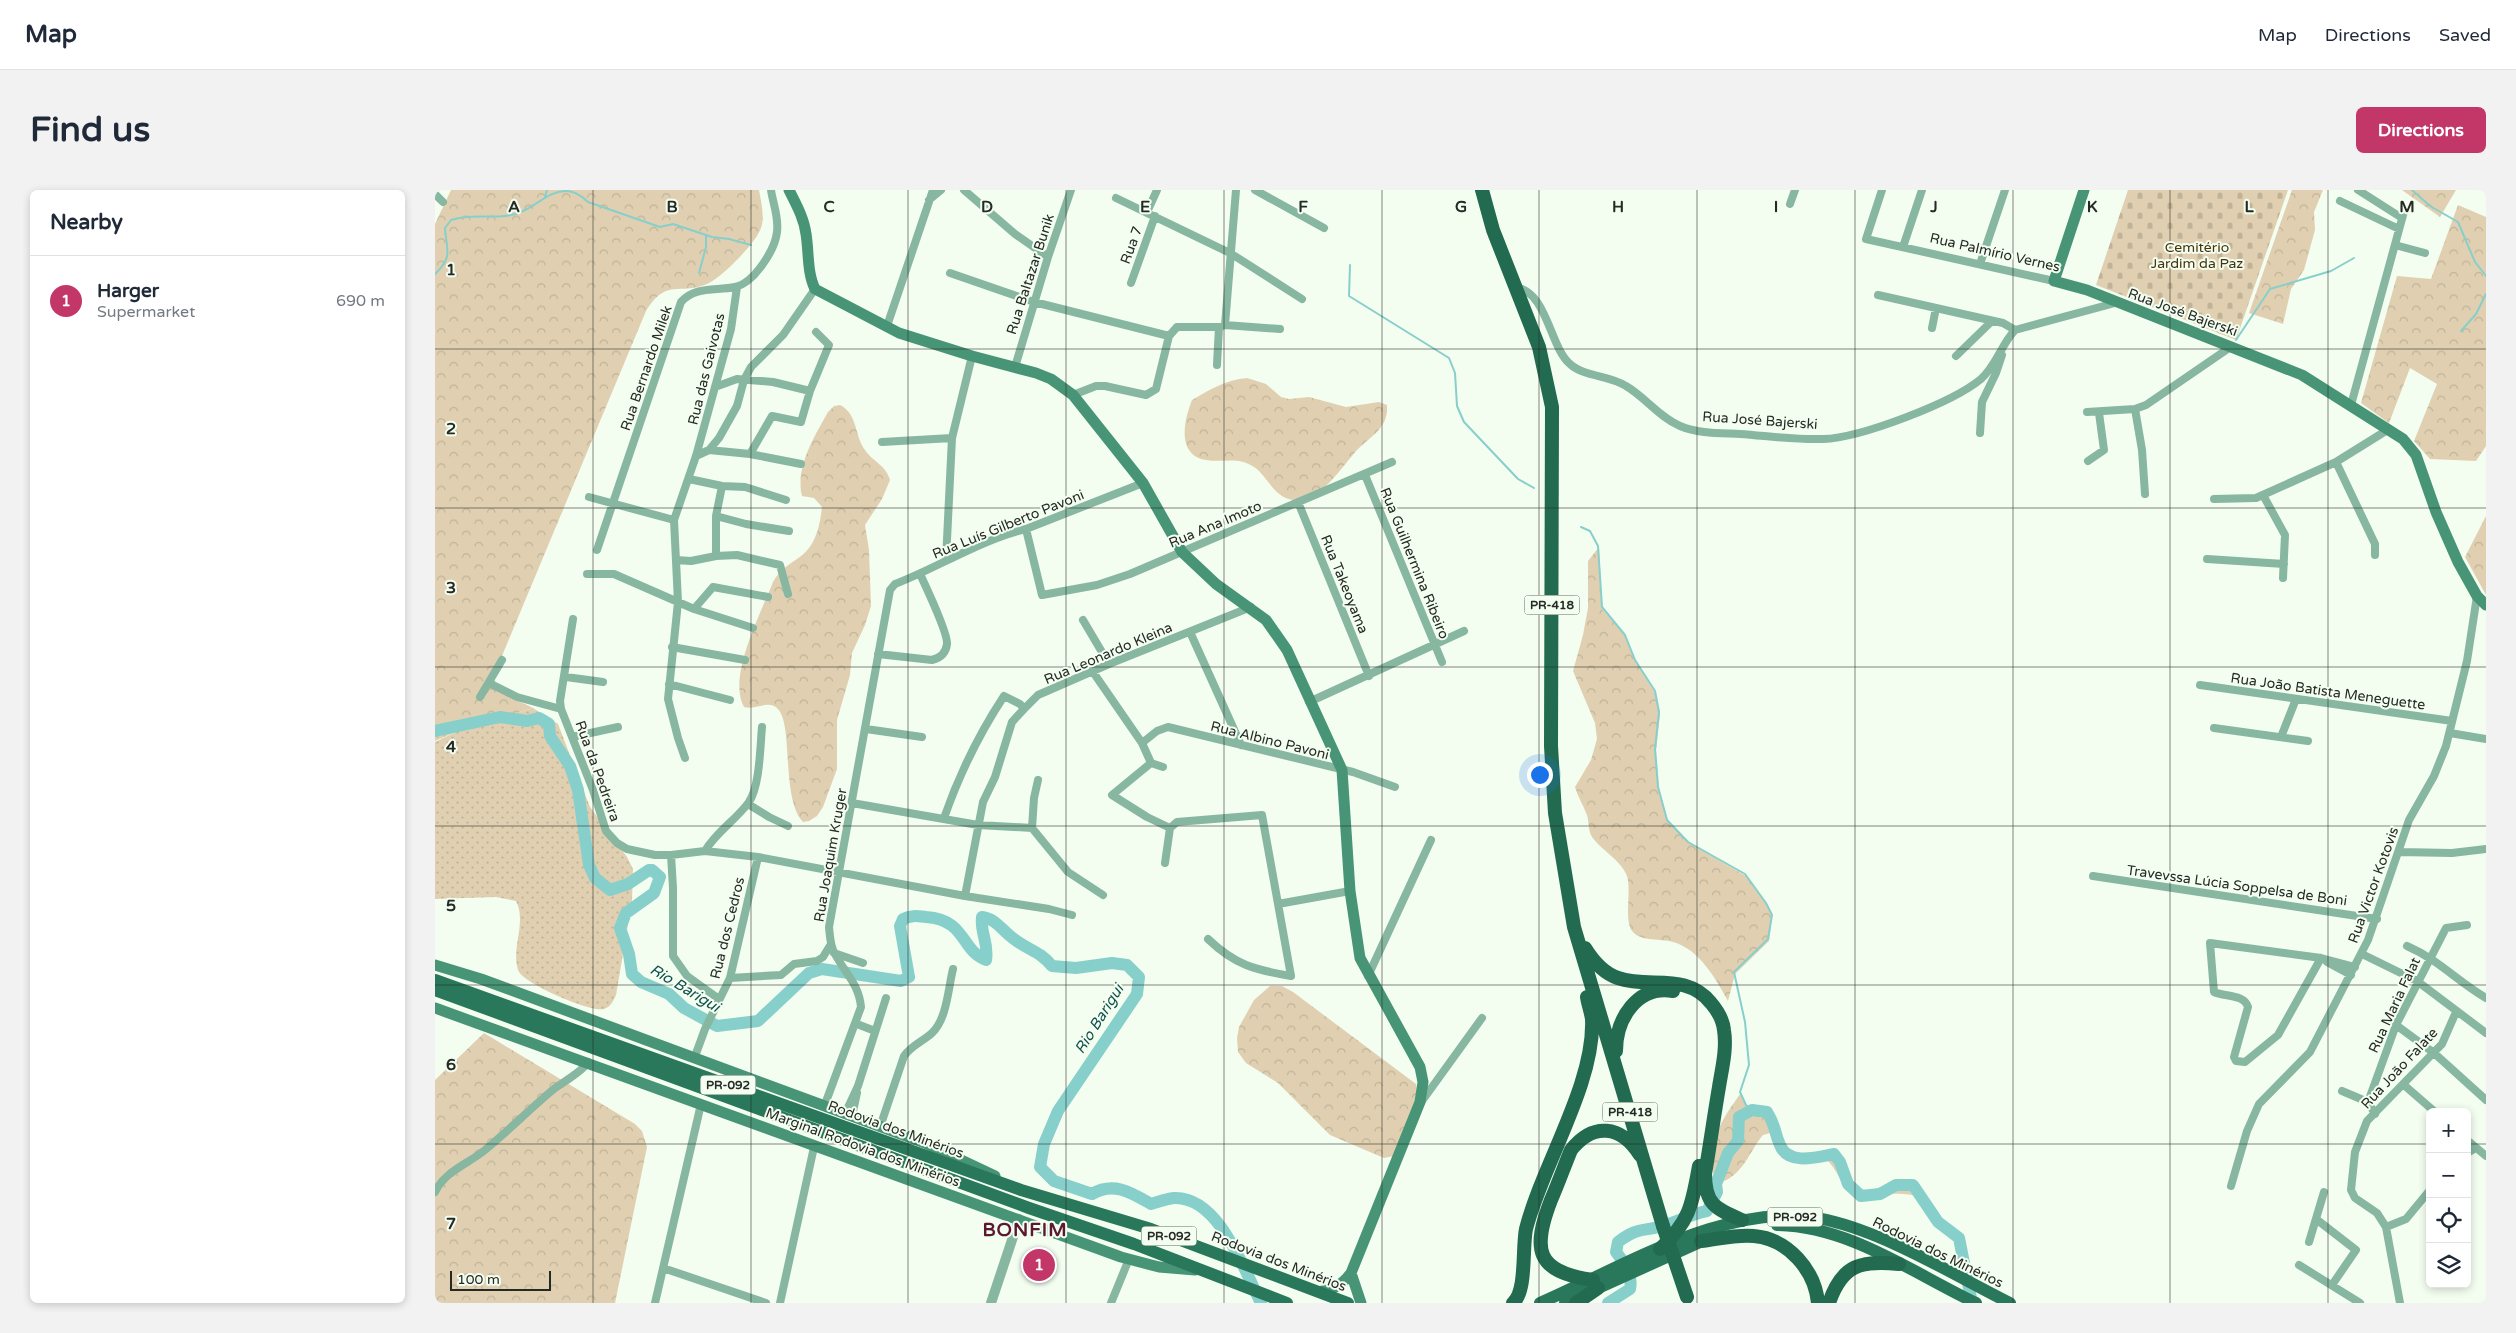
<!DOCTYPE html>
<html lang="en">
<head>
<meta charset="utf-8">
<style>
  :root { --surface:#fff; --page:#f2f2f3; --text:#1f2937; --muted:#747a83; --line:#e0e1e3; --accent:#c33668 }
  body { margin:0; font-family:"Varela Round",sans-serif; background:var(--page); color:var(--text) }
  .controls { position:absolute; right:15px; bottom:15px; display:grid; overflow:hidden; border-radius:8px; box-shadow:0 2px 8px #0003 }
  .controls button { width:45px; height:45px; display:grid; place-items:center; padding:0; border:0; border-bottom:1px solid var(--line); background:var(--surface); color:var(--text); font:25px sans-serif }
  .scale { position:absolute; left:15px; bottom:12px; width:101px; box-sizing:border-box; padding-left:5px; border:2px solid #262a25; border-top:0; font-size:14px; line-height:18px; white-space:nowrap; color:#262a25; -webkit-text-stroke:4px #f3fdf0; paint-order:stroke }
  .you { position:absolute; left:1104px; top:584px; width:18px; height:18px; margin:-12px; border:4px solid #fff; border-radius:50%; background:#1a73e8; box-shadow:0 0 0 8px #1a73e833 }
  .badge { display:grid; place-items:center; width:32px; height:32px; border-radius:50%; background:var(--accent); color:#fff; font-size:16px; font-weight:700 }
  .pin { position:absolute; translate:-50% -50%; border:2px solid #fff; box-shadow:0 1px 5px #0006 }
  .list { margin:0; padding:0; list-style:none }
  h2 { display:flex; justify-content:space-between; align-items:center; height:65px; margin:0; padding:0 20px; font-size:21px }
  h2 small { font-size:16px; font-weight:400; color:var(--muted) }
  .list li { display:grid; grid-template-columns:32px 1fr auto; gap:15px; align-items:center; box-sizing:border-box; height:90px; padding:0 20px; border-top:1px solid var(--line) }
  .list b { display:block; font-size:19px; white-space:nowrap }
  .list p { margin:0; font-size:16px; white-space:nowrap; color:var(--muted) }
  .list em { font-size:16px; font-style:normal; color:var(--muted) }
  .icon { flex:none; width:28px; height:28px; fill:none; stroke:currentColor; stroke-width:2; stroke-linecap:round; stroke-linejoin:round }
  .map { position:relative; flex:none; width:2051px; height:1113px; overflow:hidden; border-radius:8px }
  header { display:flex; align-items:center; gap:30px; box-sizing:border-box; height:70px; padding:0 25px; background:var(--surface); border-bottom:1px solid var(--line) }
  header strong { font-size:24px }
  nav { display:flex; gap:28px; margin-inline-start:auto; font-size:18px }
  .intro { display:flex; align-items:center; justify-content:space-between; box-sizing:border-box; height:120px; padding:0 30px }
  h1 { margin:0; font-size:35px }
  .button { padding:12px 22px; border-radius:8px; background:var(--accent); color:#fff; font-size:18px; font-weight:700 }
  main { display:flex; gap:30px; padding:0 30px }
  aside { flex:1; background:var(--surface); border-radius:8px; box-shadow:0 2px 8px #0003 }
  .map>svg:first-child { display:block }
  .grass { fill:url(#grass-dots) }
  .forest { fill:url(#forest-crowns) }
  .cemetery { fill:url(#cemetery-stones) }
  .lines { fill:none; stroke-linecap:round; stroke-linejoin:round }
  .stream { stroke:#87cfcb; stroke-width:2 }
  .river { stroke:#87cfcb; stroke-width:12 }
  .minor { stroke:#87b6a1; stroke-width:8 }
  .tertiary { stroke:#87b6a1; stroke-width:10 }
  .secondary { stroke:#489476; stroke-width:11 }
  .primary { stroke:#2a785b; stroke-width:12 }
  .trunk { stroke:#226b50; stroke-width:14 }
  .trunk-bridge { stroke:#226b50; stroke-width:14 }
  .grid { fill:none; stroke:#262a25; stroke-width:1; stroke-opacity:0.55 }
  .labels { text-anchor:middle; stroke-width:4; stroke-linejoin:round; paint-order:stroke }
  .shield { fill:#f3fdf0; stroke:#646962; stroke-width:1 }
  .shield-label { font-size:12px; font-weight:bold; fill:#262a25 }
  .street-label { font-size:14px; fill:#262a25; stroke:#f3fdf0 }
  .park-label { font-size:14px; fill:#45340b; stroke:#f3fdf0 }
  .water-label { font-size:15px; font-style:italic; fill:#11504e; stroke:#f3fdf0 }
  .district-label { font-size:19px; font-weight:bold; letter-spacing:1px; fill:#5b182f; stroke:#f3fdf0 }
  .grid-label { font-size:16px; text-anchor:middle; font-weight:bold; fill:#262a25; stroke:#f3fdf0; stroke-width:4; stroke-linejoin:round; paint-order:stroke }
</style>
</head>
<body>
<header>
<strong>Map</strong>
<nav><a>Map</a><a>Directions</a><a>Saved</a></nav>
</header>
<div class="intro"><h1>Find us</h1><a class="button">Directions</a></div>
<main>
<aside>
<h2>Nearby<small></small></h2>
<ul class="list">
<li><span class="badge">1</span><div><b>Harger</b><p>Supermarket</p></div><em>690 m</em></li>
</ul>
</aside>
<div class="map">
<svg width="2051" height="1113" viewBox="0 0 2051 1113">
  <defs>
    <pattern id="grass-dots" width="8" height="8" patternUnits="userSpaceOnUse" patternTransform="scale(1.25)"><rect width="8" height="8" fill="#e0d0b1"/><path d="M2 2h.1M6 6h.1" fill="none" stroke="#c0b398" stroke-width="1.8" stroke-linecap="round"/></pattern>
    <pattern id="forest-crowns" width="20" height="18" patternUnits="userSpaceOnUse" patternTransform="scale(1.25)"><rect width="20" height="18" fill="#e0d0b1"/><path d="M2 6a3 3 0 1 1 6 0M12 15a3 3 0 1 1 6 0" fill="none" stroke="#c0b398"/></pattern>
    <pattern id="cemetery-stones" width="16" height="16" patternUnits="userSpaceOnUse" patternTransform="scale(1.25)"><rect width="16" height="16" fill="#e0d0b1"/><path d="M2 7V4a2 2 0 0 1 4 0v3zM10 15v-3a2 2 0 0 1 4 0v3z" fill="#c0b398"/></pattern>
  </defs>
  <rect width="100%" height="100%" fill="#f3fdf0"/>
  <path class="grass" d="M98 518 123 534 155 617 192 667 198 679 197 711 181 805C178 811 176 817 169 819 156 823 87 793 83 780 76 757 92 733 81 711L61 707 0 709V552L23 541Z"/>
  <path class="forest" d="M16 0H324C326 12 330 26 326 38 321 53 287 87 274 93 245 107 233 86 211 121L59 485C60 505 83 510 98 518L23 541 0 551V34Z
    M1857 0H1888L1879 22 1880 40 1869 80 1856 99 1848 134 1814 123Z
    M1967 0H2021L2005 27Z
    M2023 15 2051 27V256L2041 271 1995 269 1979 251 2002 194 1975 178 1954 233 1926 213 1962 86 1996 89Z
    M812 188 831 194 846 207 854 209 874 207 911 217 944 212 952 215C954 241 931 248 917 266 903 282 885 311 859 310 839 309 833 286 819 277 803 266 788 273 771 270 741 265 749 230 757 210 776 199 790 190 812 188Z
    M405 215C423 224 419 245 430 260 438 272 451 275 455 290L447 309 430 335 434 360 436 416 430 435 417 463 415 485 402 530V579L388 617 382 626 374 631 368 632C344 606 361 526 339 516 329 512 319 520 309 517 292 487 326 423 338 392 345 379 354 375 366 366 381 355 385 335 387 317L379 308 367 306C360 278 379 247 393 222L399 216Z
    M2051 326V405L2030 367Z
    M1164 357 1167 419 1191 446 1201 472 1220 503 1225 524 1221 561 1224 598 1233 631 1254 653 1311 686 1332 714 1337 727 1334 751 1300 784 1293 811C1281 789 1264 759 1238 752 1225 748 1207 752 1198 742 1188 732 1197 701 1192 686 1186 670 1167 661 1157 647 1153 641 1154 631 1152 625 1148 615 1143 607 1140 597L1156 570 1162 549 1160 533 1138 481 1148 445 1153 418V371Z
    M835 796H847L858 802 981 894 982 905 959 966 949 968 895 945 843 893 811 873 803 862 802 848 804 837 819 810Z
    M49 843 200 934 207 941 212 957 180 1113H0V890Z
    M1306 903 1314 920 1333 924 1342 941 1328 945C1316 959 1308 984 1289 991L1279 985C1269 956 1289 926 1306 903Z
    M1400 966 1414 993 1426 1003 1463 992 1477 995 1488 1007C1478 1005 1467 1003 1457 1004 1445 1005 1430 1016 1419 1007 1406 996 1403 979 1389 967Z"/>
  <path class="cemetery" d="M1693 0H1853L1801 150 1661 95Z"/>
  <g class="lines">
    <path class="stream" d="M1977 0 1995 16 2023 32 2040 72 2051 86
      M110 7 112 0
      M915 75 914 106 1014 168 1020 183 1022 216 1029 232 1083 289 1099 298
      M264 83 271 57V45
      M0 84C19 66 11 59 10 38L16 30C40 22 66 32 88 21 104 14 115 0 133 1 141 2 148 7 153 12L225 37 238 34 277 47 294 49 316 55
      M2026 141 2041 124 2051 104
      M1801 150 1835 99 1896 81 1919 68
      M1146 337 1155 341 1163 356 1167 417 1190 445 1200 470 1220 501 1224 522 1220 559 1223 597 1232 630 1253 652 1310 684 1331 713 1337 725 1333 749 1299 782 1310 832 1314 875 1305 902 1311 915 1317 920"/>
    <path class="river" d="M0 541 65 527 92 531 104 528 114 534 115 546 135 576 143 600 154 675 160 688 175 700 193 694 214 680H217L225 687 219 703 191 723 185 738 194 764 197 784 206 792 234 804 249 818 282 836 323 831 374 783 387 779 466 791 474 787 465 736 468 729C476 725 482 726 491 727 532 730 525 760 551 770 554 753 545 743 547 727 562 729 567 741 579 749 593 760 605 761 617 776L641 778 677 773 692 775 704 787 702 804 623 921 609 954 605 977 619 991 657 1004C679 991 697 1003 716 1014 723 1012 731 1009 739 1008 784 1006 809 1080 826 1113
      M1173 1113 1195 1099C1198 1084 1190 1074 1181 1062L1183 1052C1203 1037 1206 1042 1227 1036 1242 1032 1256 1024 1272 1021L1282 1002 1281 994 1293 963 1303 951 1304 927 1317 920 1332 922C1341 936 1339 942 1345 955 1353 976 1383 967 1399 964L1405 972 1413 994 1426 1006 1445 1004 1461 995H1478L1503 1032 1524 1048 1537 1113"/>
    <path class="minor" d="M529 0 580 44 613 67
      M820 0 889 38
      M1447 0 1431 49 1619 91
      M1923 0 1967 28
      M0 4 8 12
      M681 8 795 63 867 109
      M494 10 506 0
      M1905 11 1964 39
      M1355 14 1360 0
      M712 22 722 0
      M1960 55 1990 63
      M1468 57 1487 0
      M1545 74 1570 0
      M515 83 599 112 734 146
      M696 93 720 26
      M1080 97C1113 102 1114 156 1135 174 1149 187 1174 185 1191 196 1210 207 1224 227 1245 236 1264 244 1286 243 1305 244 1333 246 1360 250 1388 249 1425 248 1517 213 1546 189 1561 176 1566 155 1580 140L1680 113
      M1443 105 1568 133 1580 140
      M790 135 801 0
      M452 136 498 0
      M1497 138 1501 118
      M1521 166 1557 131
      M782 175 784 137
      M580 177 613 67 636 0
      M280 197 302 189 338 192 375 201 366 232 337 226 315 264
      M375 201 394 155 381 142
      M638 205 661 196H670L711 205 721 199 734 146 742 137H784L790 135 845 139
      M1916 215 1970 18
      M1700 219 1707 260 1710 304
      M1652 222 1700 219 1711 215 1797 156
      M1545 243 1547 212 1561 183 1567 165
      M447 252 517 248
      M274 260 315 264 366 274
      M261 266 274 260 284 248 302 216 309 190 316 177 348 145 380 99
      M1653 271 1669 260 1664 223
      M1901 272 1940 354V365
      M930 285 1007 472
      M254 289 287 296
      M1828 305 1850 345 1848 388
      M154 307 239 330
      M1779 309 1821 308 1901 272 1954 239
      M351 310 310 297 287 296 281 326V366L302 365 345 375 353 404
      M863 312 934 486
      M281 326 311 334 354 341
      M591 339 607 405 662 395 695 384 957 272
      M162 360 246 112C260 96 280 101 300 97 319 93 340 60 342 42 344 27 338 14 336 0
      M1772 369 1849 374
      M241 370 256 371 281 366
      M511 370 517 248 537 166
      M152 384H179L259 419 278 397 333 407
      M259 419 318 438
      M138 429 125 511 126 519 158 600 171 641 182 653 192 659 220 665H236L270 661 323 667 530 706 614 719 637 725
      M648 430 674 474
      M755 442 806 555
      M237 457 310 470
      M443 464 497 470C505 468 511 463 512 454 513 443 491 397 485 384
      M658 482 707 553 716 573 728 577
      M131 487 168 492
      M54 493 82 507 126 519
      M234 494 295 510
      M1765 495 2017 531
      M45 507 67 470
      M874 512 1029 441
      M1779 538 1873 551
      M431 539 487 547
      M2015 543 2051 549
      M137 547 183 537
      M1846 547 1861 509
      M707 553 722 541 733 537 918 582 960 597
      M250 568 243 548 233 509 243 412 239 330 261 266 280 197 296 139 302 97
      M716 573 677 605 712 627 735 638
      M417 613 543 635 597 638 633 682 668 705
      M313 614 334 627 353 636
      M509 628C524 585 544 544 569 506L585 514 589 519
      M597 638 599 608 603 590
      M270 661C281 642 301 630 314 612 325 595 325 558 327 537
      M1964 662 2017 663 2051 659
      M236 665 238 698V766L252 786 284 809
      M730 673 735 638 742 632 827 625 856 786C820 780 800 775 773 749
      M1658 686 1942 729
      M530 706 548 612 560 587 577 532 589 519 603 505 674 474 816 417
      M843 714 915 701
      M1972 756C2004 770 2022 791 2051 808
      M399 763 428 773
      M1927 764 1982 791 2051 843
      M1886 768 1843 845 1810 872 1801 871 1799 867 1813 817C1809 804 1790 807 1779 802L1775 753 1886 768 1920 777
      M1892 772 1916 785
      M933 786 996 650
      M295 788 346 785 359 774 382 771 388 767 396 754
      M422 834 440 841
      M1961 835 1999 863 2051 910
      M259 869 270 839 295 788 323 667
      M1969 895 2000 922
      M1907 901 1933 912
      M987 911 1047 828
      M389 917 426 817C424 794 410 783 400 764 395 756 395 746 394 737L455 400 460 394C504 377 545 350 591 339L708 293
      M410 924 423 896 451 808
      M1940 924 1933 912 1961 835 2011 738 2032 735
      M417 926 422 903
      M445 937 469 866C477 855 487 852 497 843 512 829 513 799 518 779
      M2032 950 2051 966
      M2032 963 2041 958
      M1796 996 1812 941 1824 914 1875 862 1933 750 1974 630 1999 586 2011 556 2032 471 2042 406
      M0 1002C10 981 33 974 50 960 74 940 96 918 120 898 130 891 148 881 153 872
      M1881 1029 1921 1060 1897 1095
      M1951 1037 1971 1029 1995 1000
      M1874 1052 1889 1002
      M1864 1075 1925 1113
      M228 1078 331 1113
      M220 1113 266 914
      M345 1113 379 957
      M676 1113 694 1069
      M1965 1113 1951 1037 1942 1023 1920 1008 1916 1000 1920 962 1932 931 2007 854 2021 822"/>
    <path class="tertiary" d="M556 1113 584 1029"/>
    <path class="secondary" d="M354 0C361 14 369 28 371 44 374 62 372 83 380 99L464 143 537 166 601 183 616 189 638 205 708 293 747 362 781 394 831 430 852 460 907 580 915 701 925 768 985 877 988 892 985 912 916 1083C907 1095 899 1099 884 1102
      M1649 0 1619 91 1652 100 1867 185 1968 249 1981 265 2001 322 2023 372 2042 406 2051 415
      M0 775 46 789 490 953 560 986
      M0 818 686 1067 724 1077 760 1080
      M916 1083 926 1113"/>
    <path class="primary" d="M0 790 586 1000 716 1039 913 1113
      M0 800 594 1018 699 1054 852 1113
      M1342 1035C1414 1036 1478 1083 1541 1113
      M1105 1113C1190 1076 1297 1008 1392 1030 1453 1044 1519 1085 1575 1113
      M1130 1113 1276 1047"/>
    <path class="trunk" d="M1047 0 1058 40 1104 157 1117 217 1116 556 1120 623 1139 737 1228 1036
      M1150 758C1158 771 1168 783 1183 788 1215 799 1251 782 1276 813 1282 820 1288 830 1289 840 1292 859 1287 878 1284 897 1279 926 1275 955 1270 984 1270 1015 1281 1019 1307 1030
      M1181 861C1181 829 1202 795 1238 801
      M1266 1051C1283 1049 1303 1044 1319 1046 1353 1049 1380 1080 1383 1113
      M1225 1059C1255 1031 1257 1015 1264 976
      M1158 1090C1100 1082 1097 1059 1116 1010 1123 994 1129 977 1136 960 1158 932 1186 935 1205 965
      M1078 1113C1092 1101 1087 1058 1091 1039 1107 975 1160 894 1157 829 1156 822 1153 814 1152 807
      M1141 1113 1163 1098
      M1394 1113C1407 1074 1427 1070 1464 1074"/>
    <path class="trunk-bridge" d="M1228 1036 1252 1107"/>
  </g>
  <path class="grid" d="M158 0V1113M316 0V1113M473 0V1113M631 0V1113M789 0V1113M947 0V1113M1104 0V1113M1262 0V1113M1420 0V1113M1578 0V1113M1735 0V1113M1893 0V1113M0 159H2051M0 318H2051M0 477H2051M0 636H2051M0 795H2051M0 954H1995M2032 954H2051"/>
  <g class="labels">
    <g class="shield">
      <rect x="1089.5" y="405.5" width="55" height="19" rx="4"/>
      <rect x="265.5" y="885.5" width="55" height="19" rx="4"/>
      <rect x="1167.5" y="912.5" width="55" height="19" rx="4"/>
      <rect x="1332.5" y="1017.5" width="55" height="19" rx="4"/>
      <rect x="706.5" y="1036.5" width="55" height="19" rx="4"/>
    </g>
    <g class="shield-label">
      <text x="1117" y="419">PR-418</text>
      <text x="293" y="899">PR-092</text>
      <text x="1195" y="926">PR-418</text>
      <text x="1360" y="1031">PR-092</text>
      <text x="734" y="1050">PR-092</text>
    </g>
    <g class="street-label">
      <text transform="translate(696 55) rotate(-70)" y="5">Rua 7</text>
      <text transform="translate(1560 62) rotate(13)" y="5">Rua Palmírio Vernes</text>
      <text transform="translate(595 84) rotate(-72)" y="5">Rua Baltazar Bunik</text>
      <text transform="translate(1748 122) rotate(20)" y="5">Rua José Bajerski</text>
      <text transform="translate(211 178) rotate(-71)" y="5">Rua Bernardo Milek</text>
      <text transform="translate(271 179) rotate(-76)" y="5">Rua das Gaivotas</text>
      <text transform="translate(1325 230) rotate(4)" y="5">Rua José Bajerski</text>
      <text transform="translate(573 334) rotate(-22)" y="5">Rua Luís Gilberto Pavoni</text>
      <text transform="translate(780 334) rotate(-23)" y="5">Rua Ana Imoto</text>
      <text transform="translate(980 373) rotate(68)" y="5">Rua Guilhermina Ribeiro</text>
      <text transform="translate(910 394) rotate(68)" y="5">Rua Takeoyama</text>
      <text transform="translate(673 463) rotate(-23)" y="5">Rua Leonardo Kleina</text>
      <text transform="translate(1893 501) rotate(8)" y="5">Rua João Batista Meneguette</text>
      <text transform="translate(835 550) rotate(14)" y="5">Rua Albino Pavoni</text>
      <text transform="translate(163 581) rotate(70)" y="5">Rua da Pedreira</text>
      <text transform="translate(395 665) rotate(-80)" y="5">Rua Joaquim Kruger</text>
      <text transform="translate(1802 695) rotate(8)" y="5">Travevssa Lúcia Soppelsa de Boni</text>
      <text transform="translate(1938 695) rotate(-70)" y="5">Rua Victor Kotovis</text>
      <text transform="translate(292 738) rotate(-76)" y="5">Rua dos Cedros</text>
      <text transform="translate(1959 815) rotate(-65)" y="5">Rua Maria Falat</text>
      <text transform="translate(1964 878) rotate(-47)" y="5">Rua João Falate</text>
      <text transform="translate(461 939) rotate(20)" y="5">Rodovia dos Minérios</text>
      <text transform="translate(428 957) rotate(20)" y="5">Marginal Rodovia dos Minérios</text>
      <text transform="translate(1503 1062) rotate(26)" y="5">Rodovia dos Minérios</text>
      <text transform="translate(844 1071) rotate(21)" y="5">Rodovia dos Minérios</text>
    </g>
    <g class="park-label">
      <text x="1762" y="62">Cemitério<tspan x="1762" dy="16">Jardim da Paz</tspan></text>
    </g>
    <g class="water-label">
      <text transform="translate(250 798) rotate(31)" y="5">Rio Barigui</text>
      <text transform="translate(664 829) rotate(-58)" y="5">Rio Barigui</text>
    </g>
    <g class="district-label">
      <text x="590" y="1046">BONFIM</text>
    </g>
  </g>
  <g class="grid-label">
    <text x="79" y="22">A</text>
    <text x="237" y="22">B</text>
    <text x="394" y="22">C</text>
    <text x="552" y="22">D</text>
    <text x="710" y="22">E</text>
    <text x="868" y="22">F</text>
    <text x="1026" y="22">G</text>
    <text x="1183" y="22">H</text>
    <text x="1341" y="22">I</text>
    <text x="1499" y="22">J</text>
    <text x="1657" y="22">K</text>
    <text x="1814" y="22">L</text>
    <text x="1972" y="22">M</text>
    <text x="16" y="85">1</text>
    <text x="16" y="244">2</text>
    <text x="16" y="403">3</text>
    <text x="16" y="562">4</text>
    <text x="16" y="721">5</text>
    <text x="16" y="880">6</text>
    <text x="16" y="1039">7</text>
  </g>
</svg>
<div class="controls">
<button>+</button>
<button>−</button>
<button><svg class="icon" aria-label="locate" viewBox="0 0 24 24"><circle cx="12" cy="12" r="6"/><path d="M12 2v4M12 18v4M2 12h4M18 12h4"/></svg></button>
<button><svg class="icon" aria-label="layers" viewBox="0 0 24 24"><path d="M12 4l9 5-9 5-9-5zM3 14l9 5 9-5"/></svg></button>
</div>
<div class="scale">100 m</div>
<div class="you"></div>
<div class="pin badge" style="left:604px;top:1075px">1</div>
</div>
</main>
</body>
</html>
